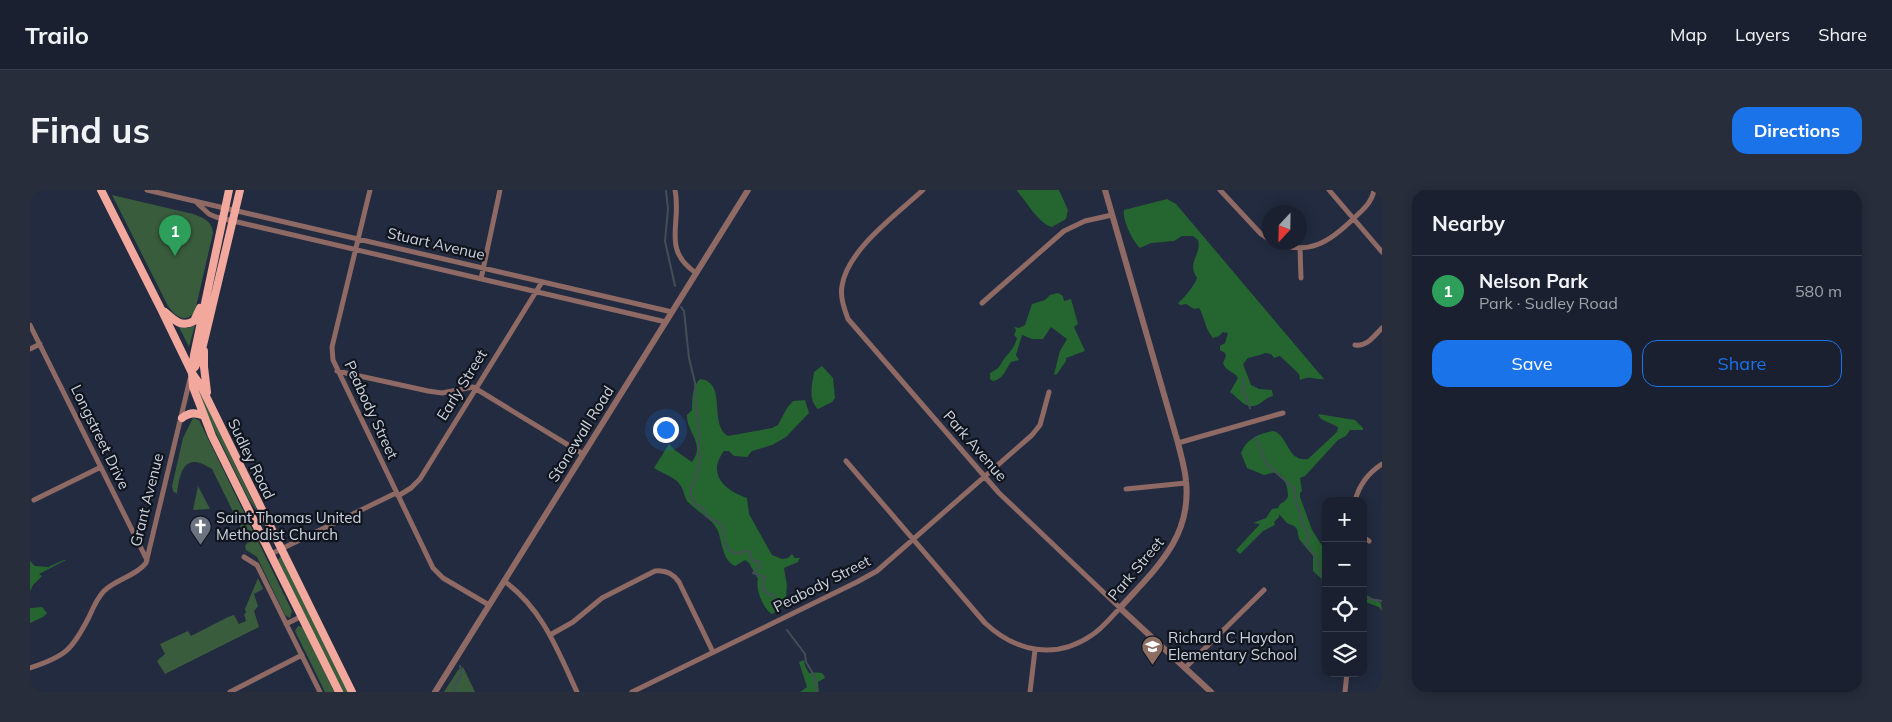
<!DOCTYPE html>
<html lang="en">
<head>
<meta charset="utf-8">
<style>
  :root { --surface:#1a202f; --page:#272d3b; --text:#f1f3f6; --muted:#9fa3aa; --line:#383e4b; --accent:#1a73e8 }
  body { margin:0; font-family:Mulish,sans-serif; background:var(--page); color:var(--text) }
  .controls { position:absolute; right:15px; bottom:15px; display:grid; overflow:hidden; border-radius:10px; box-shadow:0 2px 12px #0003 }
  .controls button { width:45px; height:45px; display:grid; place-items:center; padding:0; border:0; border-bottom:1px solid var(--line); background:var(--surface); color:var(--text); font:25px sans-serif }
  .compass { position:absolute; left:1232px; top:15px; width:45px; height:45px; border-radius:50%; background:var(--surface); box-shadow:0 2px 12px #0003; rotate:202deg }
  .you { position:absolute; left:635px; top:239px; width:18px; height:18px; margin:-12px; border:4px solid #fff; border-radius:50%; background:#1a73e8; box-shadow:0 0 0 8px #1a73e833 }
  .badge { display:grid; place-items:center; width:32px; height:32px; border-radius:50%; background:var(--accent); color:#fff; font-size:16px; font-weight:700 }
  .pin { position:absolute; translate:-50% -41px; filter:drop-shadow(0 1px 2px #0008) }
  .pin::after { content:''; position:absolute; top:26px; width:18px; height:15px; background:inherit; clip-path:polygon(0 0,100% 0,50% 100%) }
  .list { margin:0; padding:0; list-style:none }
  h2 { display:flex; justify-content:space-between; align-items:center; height:65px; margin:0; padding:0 20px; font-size:21px }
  h2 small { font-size:16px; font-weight:400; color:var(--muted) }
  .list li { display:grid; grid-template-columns:32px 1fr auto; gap:15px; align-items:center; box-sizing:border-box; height:70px; padding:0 20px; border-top:1px solid var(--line) }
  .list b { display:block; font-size:19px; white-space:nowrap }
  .list p { margin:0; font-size:16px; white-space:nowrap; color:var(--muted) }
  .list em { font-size:16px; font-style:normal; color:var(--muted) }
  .actions { display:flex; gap:10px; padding:15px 20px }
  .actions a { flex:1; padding:11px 0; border:1px solid var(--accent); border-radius:15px; text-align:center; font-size:18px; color:var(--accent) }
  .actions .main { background:var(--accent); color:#fff }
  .icon { flex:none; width:28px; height:28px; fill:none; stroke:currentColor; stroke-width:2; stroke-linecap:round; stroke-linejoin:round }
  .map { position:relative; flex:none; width:1352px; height:502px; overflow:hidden; border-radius:15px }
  header { display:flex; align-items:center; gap:30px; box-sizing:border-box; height:70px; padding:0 25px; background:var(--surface); border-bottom:1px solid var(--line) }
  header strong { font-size:24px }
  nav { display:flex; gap:28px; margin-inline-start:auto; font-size:18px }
  .intro { display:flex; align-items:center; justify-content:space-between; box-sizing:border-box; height:120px; padding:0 30px }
  h1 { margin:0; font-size:35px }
  .button { padding:12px 22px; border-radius:15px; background:var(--accent); color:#fff; font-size:18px; font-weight:700 }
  main { display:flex; gap:30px; padding:0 30px }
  aside { flex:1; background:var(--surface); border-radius:15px; box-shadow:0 2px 12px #0003 }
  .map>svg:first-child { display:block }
  .green { fill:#395c3d }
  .forest { fill:#256530 }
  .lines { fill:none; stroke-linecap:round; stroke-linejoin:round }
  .stream { stroke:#434e55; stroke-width:2 }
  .minor { stroke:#8f6a65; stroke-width:5 }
  .tertiary { stroke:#8f6a65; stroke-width:6 }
  .primary { stroke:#f2a89d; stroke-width:8 }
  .labels { text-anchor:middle; stroke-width:4.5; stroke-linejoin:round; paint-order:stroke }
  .street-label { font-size:15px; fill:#ccd2df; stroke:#10141d }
  .poi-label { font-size:15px; fill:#ccd2df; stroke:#10141d; text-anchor:start }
</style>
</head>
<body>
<header>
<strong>Trailo</strong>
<nav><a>Map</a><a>Layers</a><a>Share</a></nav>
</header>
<div class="intro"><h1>Find us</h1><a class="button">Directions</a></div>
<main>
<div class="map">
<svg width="1352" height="502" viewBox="0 0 1352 502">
  <rect width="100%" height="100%" fill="#222b3f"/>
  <path class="green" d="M82 5 163 24C174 28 182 31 183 43L165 121C156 135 145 126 138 116Z
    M165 135 159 157 149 137 159 138Z
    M168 198 229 324 219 310 173 217Z
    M163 228 169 230 262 421 260 428 255 425 227 367 216 360 215 356 218 352 182 279C155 261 150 280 147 304L143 301 142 296 153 248Z
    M168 296 180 319 163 320Z
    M250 367H252L318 502H313L248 370Z
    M228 388 233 399 224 404 228 416 224 421 229 437 135 484 127 471 135 464 130 454 158 441 161 446 198 427 204 425 209 434 216 431 214 424 216 423 215 419Z
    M268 436 273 437 304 502H295L265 441Z
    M433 477 445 502H414L428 480Z"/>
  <path class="forest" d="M988 0H1029L1038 20 1036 29 1022 37C1008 33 997 12 987 1Z
    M1137 9 1146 14 1294 189C1284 190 1281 185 1270 190L1269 184 1250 166 1244 168 1241 164 1235 163 1230 165 1218 168 1213 174 1221 195 1229 199 1242 200 1243 206C1238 207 1236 209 1232 212 1217 223 1211 210 1200 202L1208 188C1204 181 1196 182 1193 173L1196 166 1195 163 1190 160V156L1195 153 1198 143 1193 142 1189 146 1183 148C1175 139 1175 128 1169 118L1164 119 1156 114 1150 115 1148 113C1155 107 1164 96 1167 88 1156 72 1172 65 1168 50L1163 46H1152L1144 51 1121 53 1110 58C1103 52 1092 29 1094 20Z
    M1028 103 1033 106 1034 111 1041 109 1048 134 1044 137 1055 161 1036 168V171L1027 184 1025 185 1024 184 1030 161 1037 149 1021 137 1013 149H1002L992 145 986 165 989 170 981 172C975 180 974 189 963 191L960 189V183C971 177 968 178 974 169 980 161 984 159 987 148L984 145 986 140 984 137 989 138 995 135 1002 114 1015 110 1020 105Z
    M792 176 803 188 805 208 802 212 788 219C778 210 782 195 784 182Z
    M670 189C698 192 678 234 698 246L742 238 748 235 757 218 763 211 775 210 779 223 756 247 742 255 722 261 717 267 704 266 699 261H694C676 285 696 301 717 308L719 324 742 365 752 369 758 368 762 364 765 368H770L768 372 754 378 757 396 755 416 742 424C733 419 725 398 728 389L719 373 715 370 705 376C693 371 692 352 688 341 683 329 666 321 657 311 654 306 654 301 651 296 646 287 633 284 624 278L639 254 646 261 662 272C676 253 656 242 657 225L662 220C662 210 662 196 670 189Z
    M1288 224 1325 230 1333 238V240H1320L1316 246 1308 250 1275 286 1270 288 1272 301 1270 303V307L1282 340 1293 357 1296 366V402L1293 398 1294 391 1283 381V366L1269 349 1267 339 1264 336 1257 333 1249 324V327L1244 332 1245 335 1233 341 1210 364 1206 360 1230 334 1223 333 1236 328 1242 319 1248 318 1250 314 1255 311 1258 307C1258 296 1255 288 1246 282L1234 285 1217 278 1211 263C1216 249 1230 243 1244 241 1259 247 1257 272 1278 269L1307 242 1308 237 1291 229Z
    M34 370H36L9 384 12 386 3 395 0 401V371L5 376 18 377Z
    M1333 403 1351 413 1352 421 1349 417 1333 411Z
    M12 417 17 423 13 427 0 433V418Z
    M774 470 775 476 779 483C786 483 793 480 795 488L788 492 789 502H770L777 497 769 472Z"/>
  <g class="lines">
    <path class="stream" d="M636 0 638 19 635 51 645 96
      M651 117 654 121 659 168 665 193 670 267 667 285 661 298V306L665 314 673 318 676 326C681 330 689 330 692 337 696 346 692 361 706 363 710 363 713 361 718 361L723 371 730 372V376L723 383 735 387 732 398 736 402 744 406 746 420
      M1213 188 1214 203 1220 218
      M1226 247 1236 274 1265 299 1266 313 1271 325 1272 334 1279 345 1277 353 1279 358 1286 367 1290 382 1296 388
      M1333 408 1352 411
      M757 440 775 464 776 472 785 487 787 502
      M423 502 426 493 432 483 430 476"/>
    <path class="minor" d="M117 0 642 122
      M340 0 302 157 303 170 403 378 413 388 459 415
      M645 0C652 34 631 59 666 83
      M1190 0 1231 44 1240 50
      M1299 0 1352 62
      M165 11 179 24 186 27 636 132
      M1245 52C1278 67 1301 51 1324 28 1333 20 1342 12 1344 0
      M1270 58 1271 88
      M451 89 470 0
      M952 113 1034 41 1055 31 1082 25
      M0 135 117 370
      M1325 155C1337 157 1344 146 1352 138
      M0 159 10 154
      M307 181 398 201 412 203 443 197 553 264
      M1148 253 1253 223
      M816 271 955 433C986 462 1026 470 1062 445 1073 438 1081 427 1090 418L969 303 818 129C814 118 810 107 812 96 817 60 868 23 893 0
      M1096 299 1156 293
      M368 306 381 298 390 289 512 92
      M4 310 71 277
      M1325 311C1329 295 1338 283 1352 274
      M1333 347 1339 351
      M241 364 366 303
      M214 367 227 375 290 502
      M474 391C512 418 528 461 547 502
      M256 434 272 426
      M520 445 543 432 572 408 625 381C635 380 643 383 649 392L683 462
      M0 478C36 466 42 460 59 427 63 418 67 408 74 401 86 389 106 386 116 373L160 189
      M1155 478 1234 400
      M200 502 272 465
      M602 502 827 392 847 381 1002 245 1010 235 1019 202
      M1000 502 1005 460
      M1315 502 1317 483"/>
    <path class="tertiary" d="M1075 0 1148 253C1151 266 1155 278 1156 291 1162 348 1125 379 1090 418L1181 502
      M405 502 718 0"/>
    <path class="primary" d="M71 0 131 119 162 183 171 196 322 502
      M199 0 164 165 162 183 163 197 182 246 309 502
      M135 122C145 131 152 138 164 131L170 118
      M174 161V177L177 202
      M165 177 170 167 175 147 210 0
      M152 228C159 222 166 222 174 226"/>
  </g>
  <defs>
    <symbol id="church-pin" viewBox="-11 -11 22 30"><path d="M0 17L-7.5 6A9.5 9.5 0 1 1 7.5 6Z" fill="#6b7280" stroke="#10141d"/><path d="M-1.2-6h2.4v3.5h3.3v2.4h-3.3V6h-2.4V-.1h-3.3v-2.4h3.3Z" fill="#fff"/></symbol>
    <symbol id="school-pin" viewBox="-11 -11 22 30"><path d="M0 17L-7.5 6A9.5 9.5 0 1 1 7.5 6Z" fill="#8d6e63" stroke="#10141d"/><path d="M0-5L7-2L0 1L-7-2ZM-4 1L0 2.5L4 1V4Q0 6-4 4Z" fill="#fff"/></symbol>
  </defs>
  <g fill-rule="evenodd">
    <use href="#church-pin" x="158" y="324" width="25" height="34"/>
    <use href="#school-pin" x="1110" y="444" width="25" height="34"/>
  </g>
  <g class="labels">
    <g class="street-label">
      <text transform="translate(406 54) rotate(13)" y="5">Stuart Avenue</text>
      <text transform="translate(432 195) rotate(-58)" y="5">Early Street</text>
      <text transform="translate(341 220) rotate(65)" y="5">Peabody Street</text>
      <text transform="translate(551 244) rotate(-58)" y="5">Stonewall Road</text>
      <text transform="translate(70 247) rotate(64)" y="5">Longstreet Drive</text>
      <text transform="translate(945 256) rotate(49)" y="5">Park Avenue</text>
      <text transform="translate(221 269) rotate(64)" y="5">Sudley Road</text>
      <text transform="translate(117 310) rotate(-76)" y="5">Grant Avenue</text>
      <text transform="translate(1106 379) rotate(-50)" y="5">Park Street</text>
      <text transform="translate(792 394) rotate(-27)" y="5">Peabody Street</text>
    </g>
    <g class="poi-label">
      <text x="186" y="333">Saint Thomas United<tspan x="186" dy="17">Methodist Church</tspan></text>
      <text x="1138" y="453">Richard C Haydon<tspan x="1138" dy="17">Elementary School</tspan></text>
    </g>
  </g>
</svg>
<div class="controls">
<button>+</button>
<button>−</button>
<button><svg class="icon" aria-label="locate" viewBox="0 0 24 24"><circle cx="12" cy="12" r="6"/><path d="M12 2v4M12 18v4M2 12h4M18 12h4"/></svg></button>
<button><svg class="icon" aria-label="layers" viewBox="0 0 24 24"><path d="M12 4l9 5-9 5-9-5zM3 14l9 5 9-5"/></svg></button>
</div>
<svg class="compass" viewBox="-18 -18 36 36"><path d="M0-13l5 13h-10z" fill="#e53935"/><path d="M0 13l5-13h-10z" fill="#9fa3aa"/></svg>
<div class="you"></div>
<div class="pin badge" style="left:145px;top:66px;background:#2e9e5b">1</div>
</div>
<aside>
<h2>Nearby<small></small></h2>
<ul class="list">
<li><span class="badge" style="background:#2e9e5b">1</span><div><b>Nelson Park</b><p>Park · Sudley Road</p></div><em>580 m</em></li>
</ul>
<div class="actions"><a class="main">Save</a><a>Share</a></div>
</aside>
</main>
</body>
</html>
